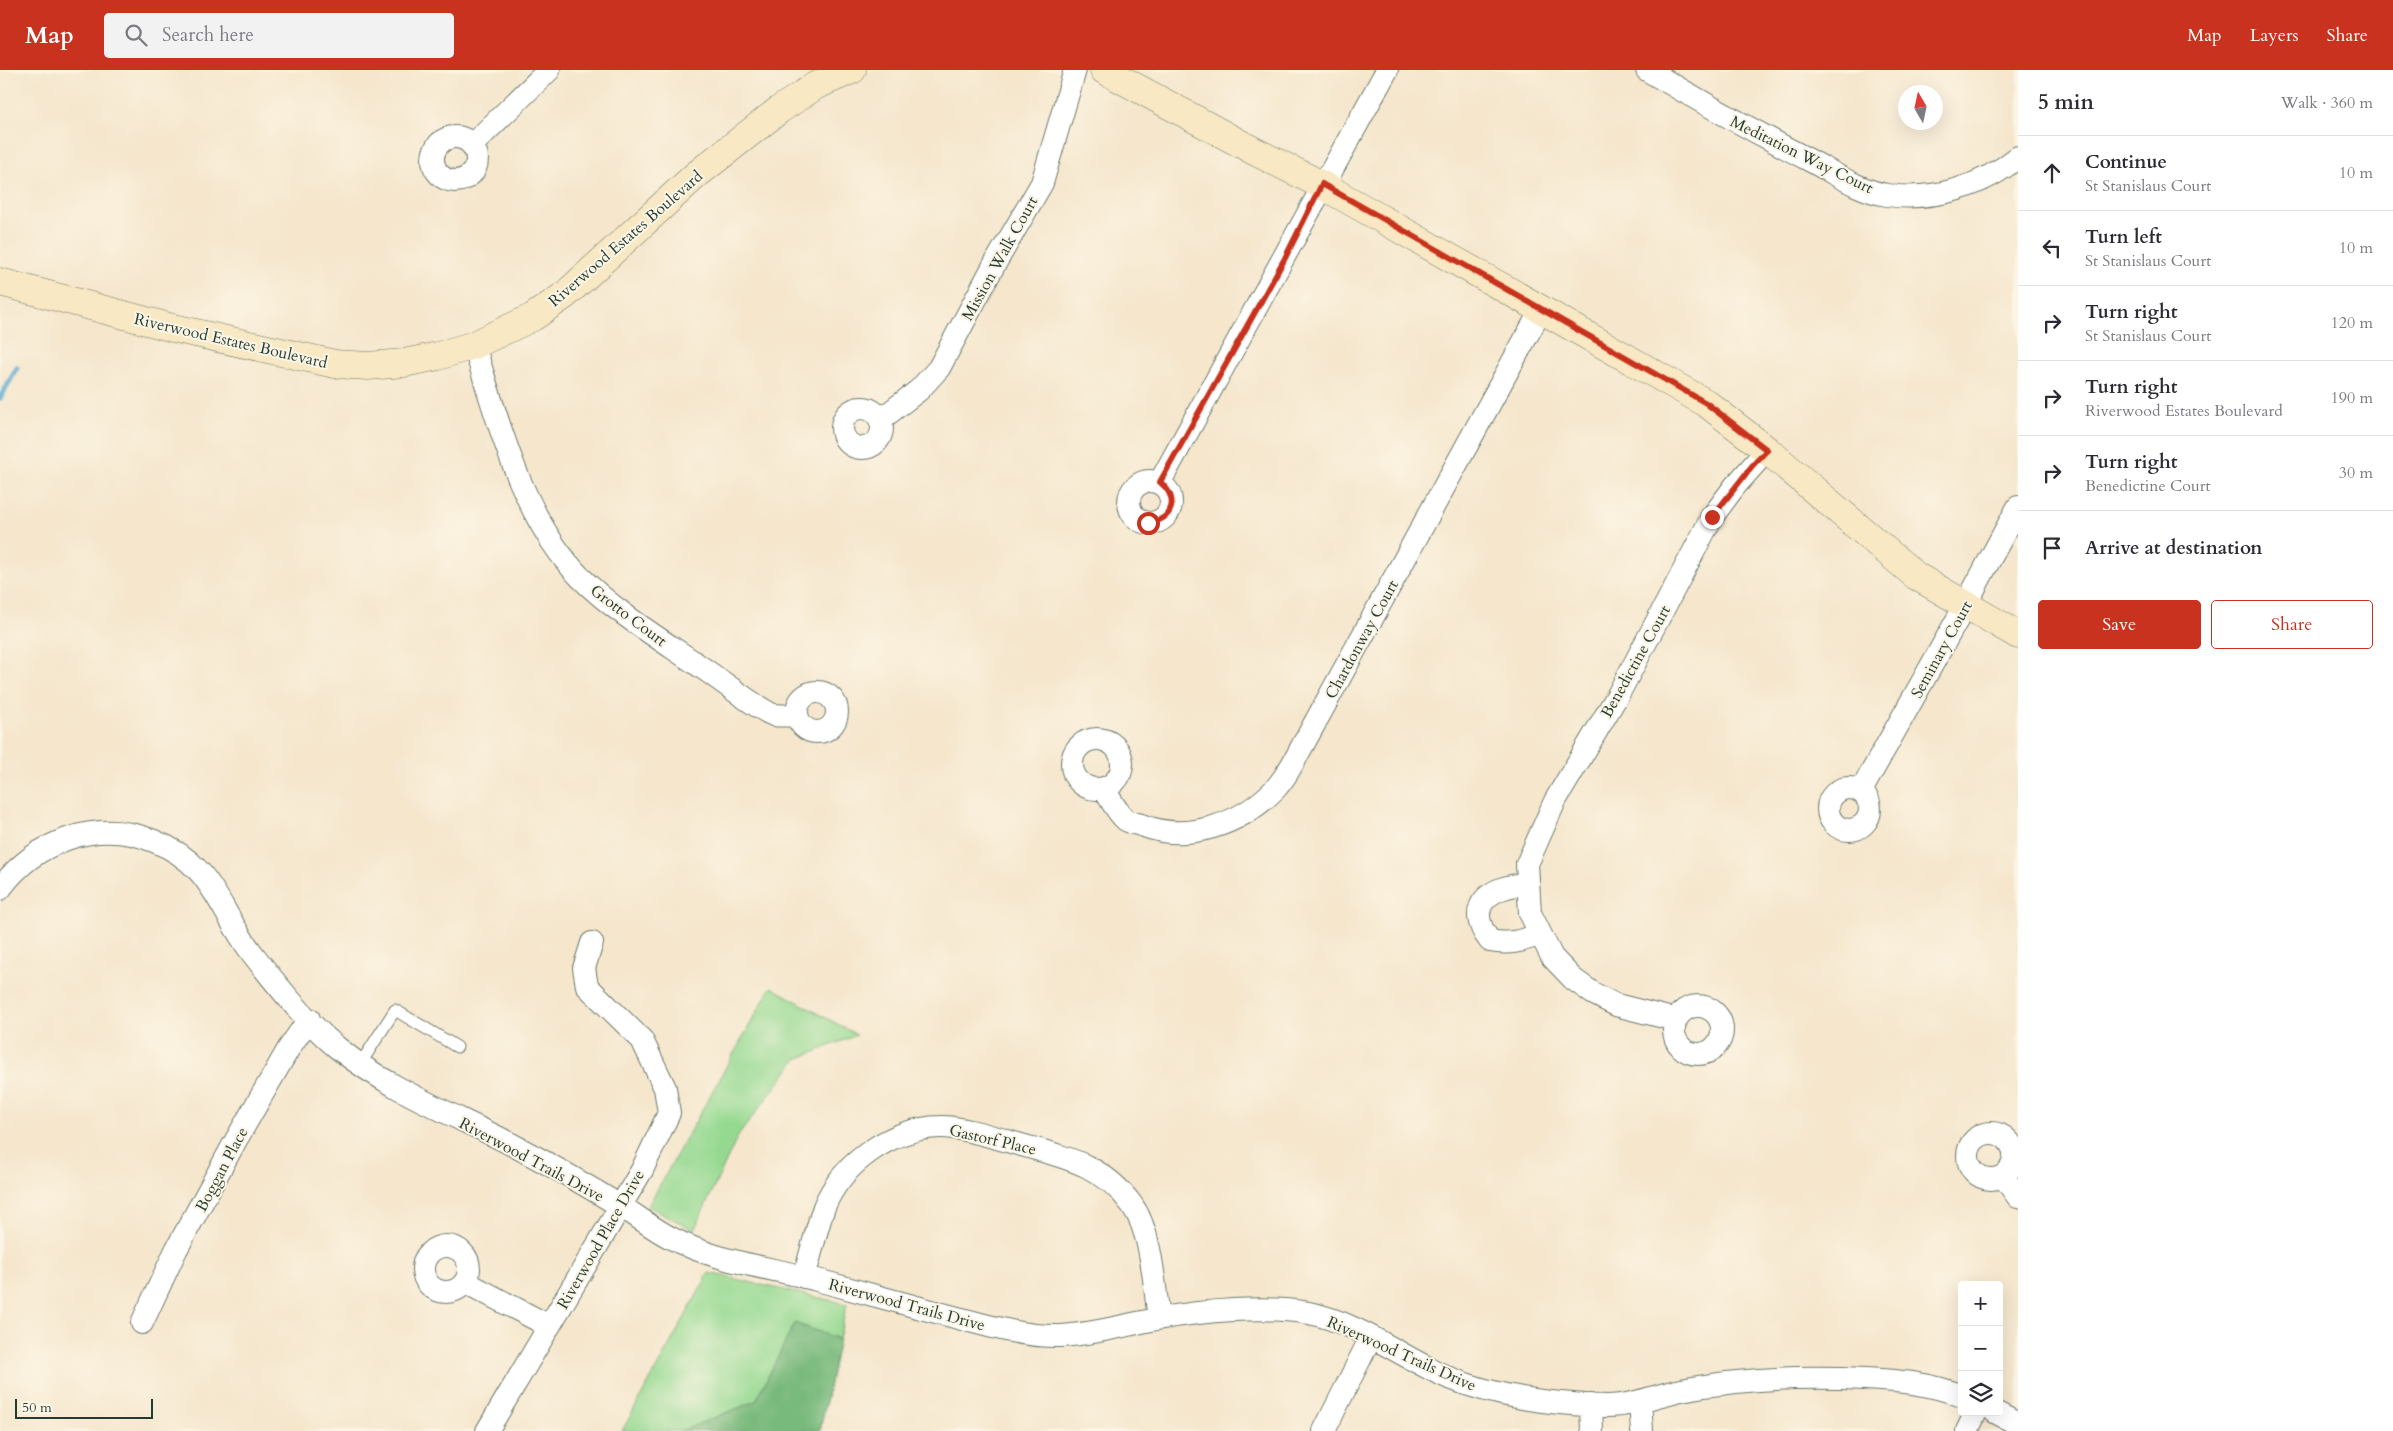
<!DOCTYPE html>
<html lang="en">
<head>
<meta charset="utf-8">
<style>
  :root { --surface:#fff; --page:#f2f2f3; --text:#2b2b33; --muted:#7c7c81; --line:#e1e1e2; --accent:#c8321e }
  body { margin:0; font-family:Cardo,serif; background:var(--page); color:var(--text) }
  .controls { position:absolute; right:15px; bottom:15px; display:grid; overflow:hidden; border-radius:5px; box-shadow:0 5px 20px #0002 }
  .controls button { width:45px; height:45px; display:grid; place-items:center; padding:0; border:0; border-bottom:1px solid var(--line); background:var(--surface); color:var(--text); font:25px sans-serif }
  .compass { position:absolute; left:1898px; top:15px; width:45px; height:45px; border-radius:50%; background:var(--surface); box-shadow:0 5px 20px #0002; rotate:351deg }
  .scale { position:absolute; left:15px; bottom:12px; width:138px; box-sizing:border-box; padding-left:5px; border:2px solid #1f3d34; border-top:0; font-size:14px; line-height:18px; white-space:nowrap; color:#1f3d34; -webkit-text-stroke:4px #fcf5e5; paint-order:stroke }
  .stop { position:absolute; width:15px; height:15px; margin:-11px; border:4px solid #c8321e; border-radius:50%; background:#fff }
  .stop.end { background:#c8321e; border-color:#fff; box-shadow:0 1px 5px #0008 }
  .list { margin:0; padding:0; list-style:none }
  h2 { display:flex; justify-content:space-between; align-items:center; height:65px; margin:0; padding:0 20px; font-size:21px }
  h2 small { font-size:16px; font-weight:400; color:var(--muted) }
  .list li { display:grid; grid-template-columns:32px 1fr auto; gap:15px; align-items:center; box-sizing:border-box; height:75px; padding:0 20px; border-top:1px solid var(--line) }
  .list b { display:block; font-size:19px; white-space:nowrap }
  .list p { margin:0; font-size:16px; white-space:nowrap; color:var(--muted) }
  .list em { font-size:16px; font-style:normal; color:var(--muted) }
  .actions { display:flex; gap:10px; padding:15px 20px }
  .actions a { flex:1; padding:11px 0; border:1px solid var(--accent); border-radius:5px; text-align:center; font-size:18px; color:var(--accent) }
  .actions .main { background:var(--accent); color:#fff }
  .icon { flex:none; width:28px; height:28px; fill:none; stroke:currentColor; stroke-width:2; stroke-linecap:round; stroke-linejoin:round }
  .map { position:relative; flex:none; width:2018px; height:1361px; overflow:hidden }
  header { display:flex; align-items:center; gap:30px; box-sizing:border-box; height:70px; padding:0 25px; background:var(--accent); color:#fff }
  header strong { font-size:24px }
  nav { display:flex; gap:28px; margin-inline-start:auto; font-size:18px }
  .search { width:350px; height:45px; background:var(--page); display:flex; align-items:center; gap:12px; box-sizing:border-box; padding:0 18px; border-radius:5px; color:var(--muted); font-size:19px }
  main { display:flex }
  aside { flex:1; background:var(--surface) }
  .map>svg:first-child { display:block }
  .green { fill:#95d991; stroke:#5a8b62 }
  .forest { fill:#78b97b; stroke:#4c7b58 }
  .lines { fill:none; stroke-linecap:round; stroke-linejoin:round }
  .stream { stroke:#59a7d2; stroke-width:5.5 }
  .lane-casing { stroke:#6a7869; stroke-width:13 }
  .street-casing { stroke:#6a7869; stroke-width:24 }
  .secondary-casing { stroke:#6a7869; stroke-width:29 }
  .lane { stroke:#fff; stroke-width:11 }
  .street { stroke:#fff; stroke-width:22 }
  .secondary { stroke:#f8e8c3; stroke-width:28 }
  .route { stroke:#c8321e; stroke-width:6 }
  .labels { text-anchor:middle; stroke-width:4; stroke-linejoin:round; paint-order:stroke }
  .street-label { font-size:16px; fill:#1f3d34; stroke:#fcf5e5 }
</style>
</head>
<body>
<header>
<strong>Map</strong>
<div class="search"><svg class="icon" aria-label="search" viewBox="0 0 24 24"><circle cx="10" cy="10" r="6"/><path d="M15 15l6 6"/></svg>Search here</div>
<nav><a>Map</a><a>Layers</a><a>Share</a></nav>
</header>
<main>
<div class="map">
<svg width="2018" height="1361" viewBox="0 0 2018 1361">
  <rect width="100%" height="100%" fill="#fcf5e5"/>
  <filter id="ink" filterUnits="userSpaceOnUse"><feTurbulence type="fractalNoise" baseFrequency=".02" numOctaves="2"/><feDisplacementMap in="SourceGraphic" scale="10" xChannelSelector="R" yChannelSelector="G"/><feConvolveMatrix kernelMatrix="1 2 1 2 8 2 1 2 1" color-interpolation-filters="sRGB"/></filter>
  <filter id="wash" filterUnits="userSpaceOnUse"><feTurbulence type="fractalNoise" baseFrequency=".0096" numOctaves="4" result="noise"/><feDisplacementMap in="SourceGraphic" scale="20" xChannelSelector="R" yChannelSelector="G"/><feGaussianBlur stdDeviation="1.12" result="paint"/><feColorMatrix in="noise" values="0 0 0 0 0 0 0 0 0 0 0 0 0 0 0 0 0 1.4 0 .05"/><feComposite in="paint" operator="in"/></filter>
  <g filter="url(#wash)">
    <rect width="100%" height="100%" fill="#f5e6cc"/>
    <path class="green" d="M771 917 857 965 797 989 738 1066 694 1160 648 1136Z
      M709 1203 847 1234 839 1269 795 1253 756 1331 681 1361H622Z"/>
    <path class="forest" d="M795 1253 839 1269 820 1361H681L756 1331Z"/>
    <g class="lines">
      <path class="stream" d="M0 328 17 298"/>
    </g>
  </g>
  <g filter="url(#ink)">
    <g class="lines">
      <defs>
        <path id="lane" d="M361 993 395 940 457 977"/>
        <path id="street" d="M1647 0C1701 32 1755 62 1811 91 1834 103 1860 121 1887 125 1934 131 1982 117 2018 87
          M433 89a22 22 0 1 1 44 0a22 22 0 1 1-44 0Z
          M472 75 549 0
          M474 275C498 352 523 449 580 507 615 542 660 569 701 597 715 606 762 642 774 645 781 646 789 645 796 646
          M842 358a20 20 0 1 1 40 0a20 20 0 1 1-40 0Z
          M880 350 919 320 939 298 993 197 1042 113 1075 0
          M1129 432a21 21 0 1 1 42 0a21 21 0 1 1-42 0Z
          M1160 412 1387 0
          M797 642a20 20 0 1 1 40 0a20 20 0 1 1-40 0Z
          M1072 694a25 25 0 1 1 50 0a25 25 0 1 1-50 0Z
          M1828 739a21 21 0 1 1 42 0a21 21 0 1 1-42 0Z
          M1104 719C1110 728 1117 743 1126 750 1131 753 1139 754 1144 756 1189 773 1242 753 1274 720 1287 707 1296 687 1305 671L1541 240
          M1861 721 1966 534 2018 437
          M1528 814C1492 815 1462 835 1490 871 1509 875 1523 871 1540 864
          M0 819C35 771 97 748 154 771 213 794 217 837 252 883 275 913 310 956 339 979 390 1020 453 1044 511 1074 549 1094 588 1116 625 1139 640 1148 655 1160 671 1168 717 1192 768 1197 817 1210 859 1221 901 1233 943 1244 982 1254 1021 1267 1061 1266 1094 1264 1125 1255 1157 1249 1202 1241 1265 1235 1309 1243 1359 1253 1401 1287 1447 1307 1498 1328 1552 1334 1607 1336 1632 1336 1657 1325 1681 1320 1743 1308 1804 1306 1866 1309 1900 1311 1930 1313 1962 1326
          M1674 960a24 24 0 1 1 48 0a24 24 0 1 1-48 0Z
          M1676 950 1616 935 1594 924 1573 909 1552 887 1530 843 1527 794 1555 731 1619 623 1712 447 1735 416 1767 380
          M1968 1086a23 23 0 1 1 46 0a23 23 0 1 1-46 0Z
          M2003 1106 2018 1127
          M423 1199a23 23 0 1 1 46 0a23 23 0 1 1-46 0Z
          M804 1207C811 1184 816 1160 824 1137 842 1093 892 1058 940 1057 961 1056 1003 1070 1025 1076 1069 1088 1104 1096 1132 1135 1152 1163 1154 1215 1159 1248
          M465 1212 549 1256
          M142 1253 176 1180 236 1070 289 978 309 949
          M1640 1331 1642 1361
          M1591 1335 1592 1361
          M1995 1342 2018 1354
          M487 1361 642 1100 669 1043 665 1018 642 970 587 916 584 898 592 873
          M1324 1361 1371 1267
          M1967 1361 1976 1342"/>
        <path id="secondary" d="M1104 0 1254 81 1322 115 1706 333 1767 380 1916 506 2018 565
          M0 212 173 258 335 294 368 296 404 293 438 286 474 275 533 247 565 225 696 105 779 40 815 16 852 0"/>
      </defs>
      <use href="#lane" class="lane-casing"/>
      <use href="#street" class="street-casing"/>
      <use href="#secondary" class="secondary-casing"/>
      <use href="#lane" class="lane"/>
      <use href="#street" class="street"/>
      <use href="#secondary" class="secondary"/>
    </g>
  </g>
  <g class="lines" filter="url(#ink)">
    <path class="route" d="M1148 453C1173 450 1180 429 1160 412L1284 190 1322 114 1706 333 1767 380 1752 396 1712 447"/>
  </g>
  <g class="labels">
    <g class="street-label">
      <text transform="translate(1802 84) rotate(26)" y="6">Meditation Way Court</text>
      <text transform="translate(625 168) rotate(-41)" y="6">Riverwood Estates Boulevard</text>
      <text transform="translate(999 188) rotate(-61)" y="6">Mission Walk Court</text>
      <text transform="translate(231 270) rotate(13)" y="6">Riverwood Estates Boulevard</text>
      <text transform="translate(629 545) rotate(37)" y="6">Grotto Court</text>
      <text transform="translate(1361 569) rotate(-61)" y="6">Chardonway Court</text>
      <text transform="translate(1941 579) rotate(-61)" y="6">Seminary Court</text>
      <text transform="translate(1635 591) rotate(-61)" y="6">Benedictine Court</text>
      <text transform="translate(993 1069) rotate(13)" y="6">Gastorf Place</text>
      <text transform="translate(532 1089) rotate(28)" y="6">Riverwood Trails Drive</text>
      <text transform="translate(221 1099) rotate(-62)" y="6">Boggan Place</text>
      <text transform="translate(600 1169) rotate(-60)" y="6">Riverwood Place Drive</text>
      <text transform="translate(907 1234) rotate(15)" y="6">Riverwood Trails Drive</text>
      <text transform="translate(1402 1283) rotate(24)" y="6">Riverwood Trails Drive</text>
    </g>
  </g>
</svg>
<div class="controls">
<button>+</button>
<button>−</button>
<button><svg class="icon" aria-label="layers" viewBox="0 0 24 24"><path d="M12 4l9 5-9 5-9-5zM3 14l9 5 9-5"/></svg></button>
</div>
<svg class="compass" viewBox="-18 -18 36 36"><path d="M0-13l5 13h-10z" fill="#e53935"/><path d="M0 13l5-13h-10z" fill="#7c7c81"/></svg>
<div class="scale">50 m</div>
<div class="stop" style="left:1148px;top:453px"></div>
<div class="stop end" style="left:1712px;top:447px"></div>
</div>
<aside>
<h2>5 min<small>Walk · 360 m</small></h2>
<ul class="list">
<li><svg class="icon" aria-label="ahead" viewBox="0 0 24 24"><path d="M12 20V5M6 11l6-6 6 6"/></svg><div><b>Continue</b><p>St Stanislaus Court</p></div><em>10 m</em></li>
<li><svg class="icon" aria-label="left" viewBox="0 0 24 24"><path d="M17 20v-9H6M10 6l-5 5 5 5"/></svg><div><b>Turn left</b><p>St Stanislaus Court</p></div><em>10 m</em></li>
<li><svg class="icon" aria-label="right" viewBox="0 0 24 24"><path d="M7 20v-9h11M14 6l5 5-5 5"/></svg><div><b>Turn right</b><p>St Stanislaus Court</p></div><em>120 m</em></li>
<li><svg class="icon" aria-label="right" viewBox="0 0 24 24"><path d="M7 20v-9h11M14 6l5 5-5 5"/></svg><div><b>Turn right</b><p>Riverwood Estates Boulevard</p></div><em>190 m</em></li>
<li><svg class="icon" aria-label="right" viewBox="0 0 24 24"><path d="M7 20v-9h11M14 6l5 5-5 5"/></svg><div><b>Turn right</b><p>Benedictine Court</p></div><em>30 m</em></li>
<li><svg class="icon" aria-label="arrive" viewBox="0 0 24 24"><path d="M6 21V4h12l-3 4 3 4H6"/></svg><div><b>Arrive at destination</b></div></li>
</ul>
<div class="actions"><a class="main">Save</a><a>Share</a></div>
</aside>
</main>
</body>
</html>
